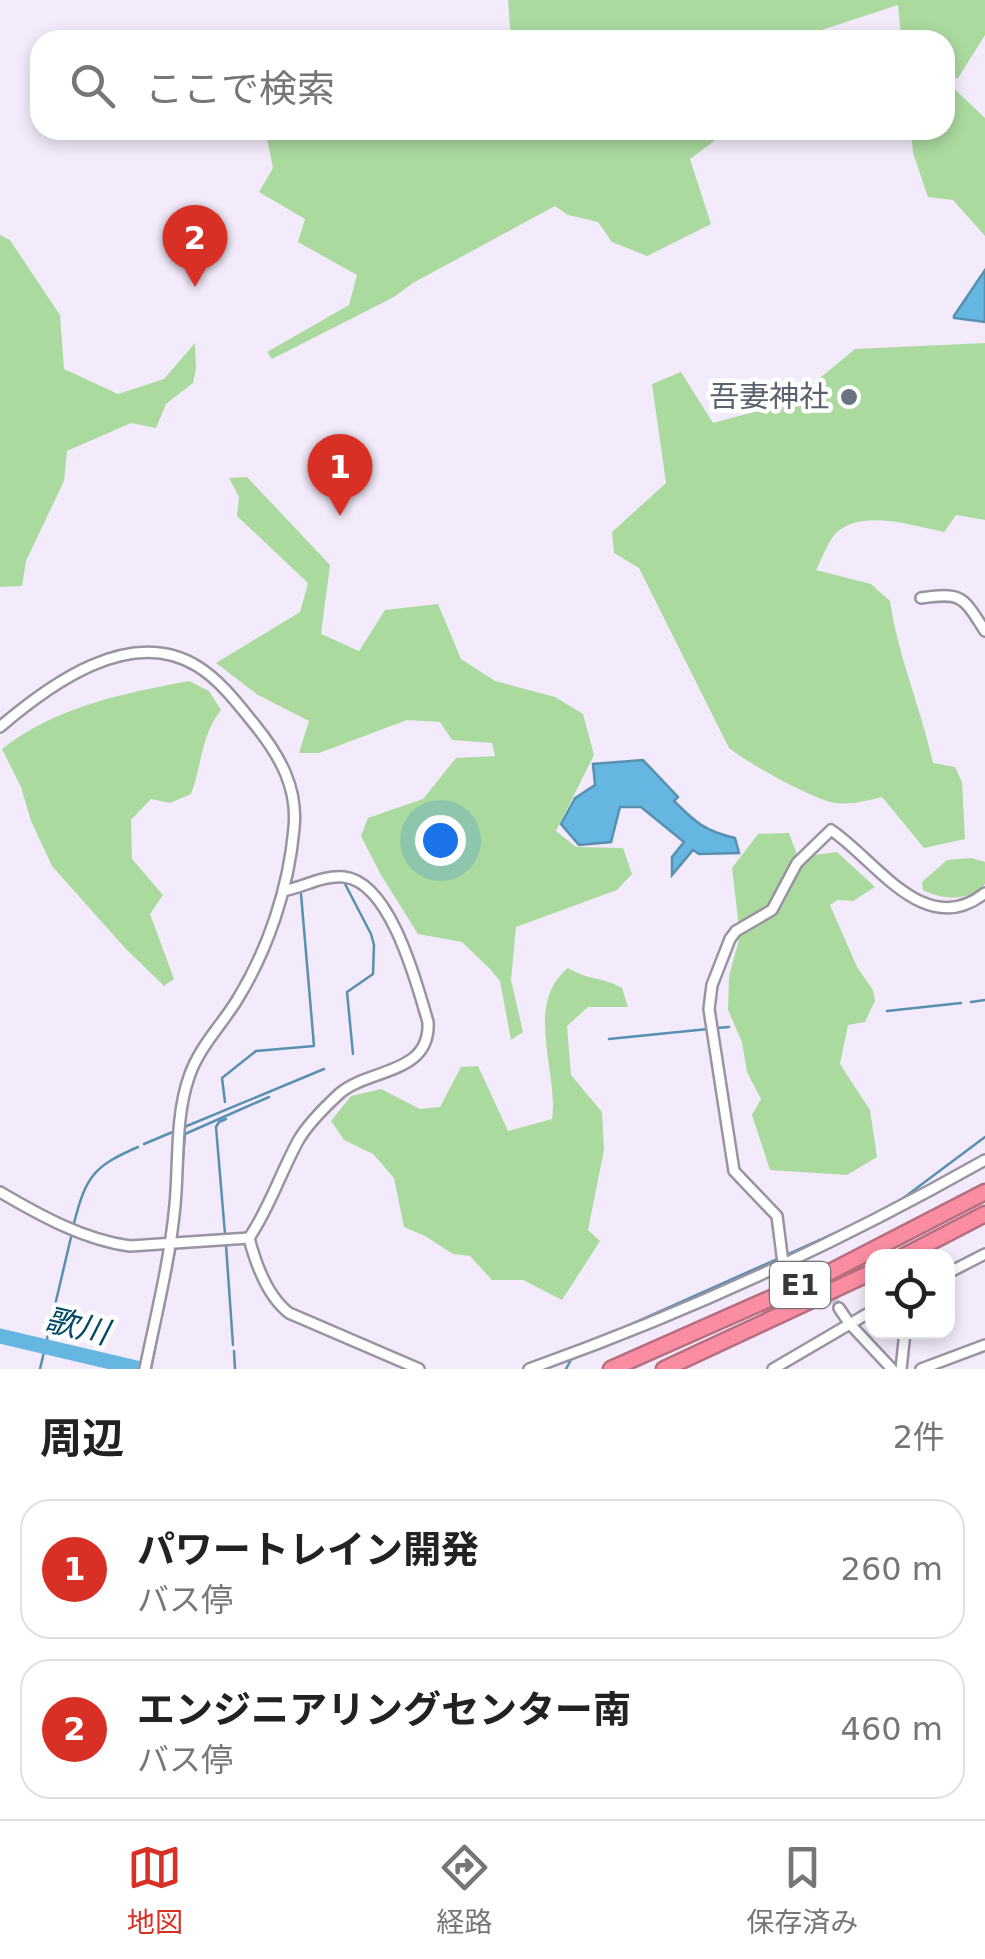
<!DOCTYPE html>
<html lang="ja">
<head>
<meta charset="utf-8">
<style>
  :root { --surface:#fff; --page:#f6f6f6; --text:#222; --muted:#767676; --line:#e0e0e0; --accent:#d93025 }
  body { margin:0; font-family:"DejaVu Sans","Noto Sans JP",sans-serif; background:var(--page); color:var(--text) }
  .controls { position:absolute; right:30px; bottom:30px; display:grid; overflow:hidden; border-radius:20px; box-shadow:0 5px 15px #0003 }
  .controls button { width:90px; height:90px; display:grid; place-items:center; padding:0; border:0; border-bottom:2px solid var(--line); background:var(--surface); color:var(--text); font:50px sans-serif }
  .you { position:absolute; left:440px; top:840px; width:35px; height:35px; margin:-25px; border:8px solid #fff; border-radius:50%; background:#1a73e8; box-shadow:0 0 0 15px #1a73e833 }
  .badge { display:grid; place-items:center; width:65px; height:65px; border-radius:50%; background:var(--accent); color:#fff; font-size:32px; font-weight:700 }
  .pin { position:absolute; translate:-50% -82px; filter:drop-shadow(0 2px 5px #0008) }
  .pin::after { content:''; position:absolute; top:52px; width:35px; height:30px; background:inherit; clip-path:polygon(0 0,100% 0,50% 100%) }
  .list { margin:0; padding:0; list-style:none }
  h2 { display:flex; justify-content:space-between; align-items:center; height:130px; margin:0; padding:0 40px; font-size:42px }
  h2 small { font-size:32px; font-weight:400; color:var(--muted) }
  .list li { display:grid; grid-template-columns:65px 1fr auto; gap:30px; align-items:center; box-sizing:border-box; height:140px; margin:0 20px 20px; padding:0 20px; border:2px solid var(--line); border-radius:30px }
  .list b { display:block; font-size:38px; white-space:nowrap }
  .list p { margin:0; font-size:32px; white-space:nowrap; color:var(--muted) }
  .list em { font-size:32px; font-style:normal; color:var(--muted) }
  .icon { flex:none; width:55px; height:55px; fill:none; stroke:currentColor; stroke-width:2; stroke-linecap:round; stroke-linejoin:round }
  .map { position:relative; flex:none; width:985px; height:1369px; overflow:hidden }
  .search { position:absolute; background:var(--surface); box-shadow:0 5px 15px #0003; left:30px; right:30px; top:30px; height:110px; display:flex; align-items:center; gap:25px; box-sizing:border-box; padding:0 35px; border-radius:30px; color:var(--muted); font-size:38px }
  .sheet { height:450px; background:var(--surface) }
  nav { display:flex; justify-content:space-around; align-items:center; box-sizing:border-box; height:140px; border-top:2px solid var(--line); background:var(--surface); font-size:28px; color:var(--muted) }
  nav a { display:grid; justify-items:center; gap:5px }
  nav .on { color:var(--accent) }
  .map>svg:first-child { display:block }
  .green { fill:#abda9f }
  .water { fill:#65b7e2; stroke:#5890b0; stroke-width:2.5 }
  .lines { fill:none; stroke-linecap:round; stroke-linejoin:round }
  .stream { stroke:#5890b0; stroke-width:2.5 }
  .river { stroke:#65b7e2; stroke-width:15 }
  .minor-tunnel { stroke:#cec7d5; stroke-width:9; stroke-dasharray:9 4.5; stroke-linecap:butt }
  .minor-casing { stroke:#9a93a1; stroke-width:14 }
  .highway-casing { stroke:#b76e7e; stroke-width:19 }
  .minor { stroke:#fff; stroke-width:9 }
  .highway { stroke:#fb8da2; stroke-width:14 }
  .worship-dot { fill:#6b7280; stroke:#fff; stroke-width:4 }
  .labels { text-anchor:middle; stroke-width:9; stroke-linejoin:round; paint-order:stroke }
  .shield { fill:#fff; stroke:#747276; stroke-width:2.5 }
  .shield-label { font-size:28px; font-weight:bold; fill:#38353b }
  .worship-label { font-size:30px; fill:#5b616d; stroke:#fff; text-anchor:end }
  .water-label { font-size:32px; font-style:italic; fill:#004966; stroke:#fff }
</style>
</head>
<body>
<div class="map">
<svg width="985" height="1369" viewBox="0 0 985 1369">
  <rect width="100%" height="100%" fill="#f3ebfb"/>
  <path class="green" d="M508 0H985V35L958 78 945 77V40H840L836 34 901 37 898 5 791 40H511Z
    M945 80 985 118V236L953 200 928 197 913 153 911 130H945Z
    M273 130H729L690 159 711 224 647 256 612 242 598 222 568 215 555 206 413 283 394 297 272 359 267 352 349 305 357 275 298 242 305 219 259 192 273 168 267 139Z
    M0 235 10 240 60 315 64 369 118 394 164 379 195 343 196 368 193 383 166 404 156 428 131 423 67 451 64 481 26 561 22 586 0 587Z
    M985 343V520L956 515 944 532C913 526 861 508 835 534 827 543 822 559 816 570L871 584 890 601C898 656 921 708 933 763L955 767 962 782 965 839 924 848 882 797C865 801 846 807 827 801 801 792 751 765 729 748L639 568 614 553 612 532 666 483 652 384 681 372 713 423 791 402 855 349Z
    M247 477 330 565 321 634 359 651 385 610 438 604 461 659 495 681 555 697 583 714 594 755 556 831 576 847 623 848 632 874 617 890 516 927 511 980 523 1032 511 1040 500 981 490 969 462 942 418 934 381 875 361 836 368 818 423 799 456 758 495 756 492 743 452 740 440 722 407 720 319 753H299L309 721 258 695 216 663 300 612 308 583 237 516 239 497 229 478Z
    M189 681 209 691 221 710C201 735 202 765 191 794L170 803 151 799 131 820 132 859 163 895 150 914 174 979 164 986 125 948 52 866 31 821 21 787 2 749C55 707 124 693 189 681Z
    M789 833 798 857 837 852 875 887 853 901 838 900 830 905 857 967 873 990 875 1001 865 1022 848 1025 840 1064 870 1110 877 1157 847 1175 770 1170 752 1115 761 1099 747 1072 742 1042 728 1010 729 976 740 936 732 868 758 834Z
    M971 858 985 862V884C970 902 943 900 923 890L922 882 947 860Z
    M568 968C587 980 603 977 622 988L628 1007H588L567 1026 571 1075 602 1112 604 1150 588 1230 600 1241 562 1300 523 1280H492L470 1256 453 1254 425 1236 404 1227 394 1178 373 1154 344 1140 331 1121 351 1096 381 1089 420 1109 440 1107 461 1067 478 1066 508 1131 552 1119C559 1071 523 1005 568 968Z"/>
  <path class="water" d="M985 270V322L954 318V316Z
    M643 760 678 797 674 801C696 823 705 831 735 838L739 853 699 854 693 850 672 875V857L684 842 641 807H620L611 842 579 845 561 824 575 798 595 785 593 764Z"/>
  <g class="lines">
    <path class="stream" d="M344 882 371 934 374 945 373 974 347 992 353 1054
      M971 1002 985 1000
      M887 1011 961 1003
      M717 1028 729 1027
      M609 1039 708 1029
      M225 1102 222 1078 256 1051 314 1046 301 894
      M182 1128 324 1069
      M144 1144 175 1131
      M180 1195 185 1134 269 1097
      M894 1205 985 1137
      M74 1223C86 1176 94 1166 138 1147
      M225 1234 216 1127 219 1122 226 1119
      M176 1237 179 1208
      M226 1245 233 1345
      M162 1315 175 1250
      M614 1332 862 1221
      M234 1351 235 1369
      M40 1369 72 1233
      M151 1369 160 1323
      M566 1369 573 1356"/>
    <path class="river" d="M0 1336 141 1369"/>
    <path class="minor-tunnel" d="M810 1264 839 1308"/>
    <defs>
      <path id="minor" d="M921 598C963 592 963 597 985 631
        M0 727C49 685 130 625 197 666 220 680 238 704 255 725 280 756 298 788 294 828 289 887 268 950 237 1000 221 1026 199 1047 189 1077 175 1117 179 1163 175 1205 170 1260 156 1315 145 1369
        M0 1192C39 1215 84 1240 130 1246L249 1238C270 1207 280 1174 298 1141 307 1125 325 1107 339 1094 368 1068 431 1075 428 1022 417 985 391 882 344 877 322 875 304 887 283 891
        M249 1238C256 1265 267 1296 289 1313L419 1369
        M783 1263 777 1216 734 1171 709 1009 712 985 730 939 736 931 772 910 797 863 831 830C876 860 925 941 985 893
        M948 1273 985 1254
        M839 1308 849 1323 892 1369
        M529 1369C686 1313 840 1242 985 1160
        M773 1369 872 1311
        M901 1369 905 1332
        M921 1369 985 1345"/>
      <path id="highway" d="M904 1256 985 1214
        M611 1369 830 1272 985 1192
        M664 1369 872 1272"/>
    </defs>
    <use href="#minor" class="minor-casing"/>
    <use href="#highway" class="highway-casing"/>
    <use href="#minor" class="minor"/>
    <use href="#highway" class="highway"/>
  </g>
  <circle class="worship-dot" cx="849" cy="397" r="10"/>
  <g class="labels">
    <rect class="shield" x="770" y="1262" width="60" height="46" rx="8"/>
    <g class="shield-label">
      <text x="800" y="1295">E1</text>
    </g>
    <g class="worship-label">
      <text x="829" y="407">吾妻神社</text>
    </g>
    <g class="water-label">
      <text transform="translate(77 1326) rotate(13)" y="11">歌川</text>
    </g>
  </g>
</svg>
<div class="controls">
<button><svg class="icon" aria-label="locate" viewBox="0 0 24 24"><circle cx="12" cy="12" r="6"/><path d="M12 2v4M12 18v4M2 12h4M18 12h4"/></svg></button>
</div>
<div class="you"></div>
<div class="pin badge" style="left:340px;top:516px">1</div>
<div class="pin badge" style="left:195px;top:287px">2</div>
<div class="search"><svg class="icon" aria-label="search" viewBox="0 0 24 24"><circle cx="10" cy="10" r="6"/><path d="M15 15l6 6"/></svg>ここで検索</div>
</div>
<section class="sheet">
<h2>周辺<small>2件</small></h2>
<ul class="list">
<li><span class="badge">1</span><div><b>パワートレイン開発</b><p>バス停</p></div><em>260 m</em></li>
<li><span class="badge">2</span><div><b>エンジニアリングセンター南</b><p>バス停</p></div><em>460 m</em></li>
</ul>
</section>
<nav>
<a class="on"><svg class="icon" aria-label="map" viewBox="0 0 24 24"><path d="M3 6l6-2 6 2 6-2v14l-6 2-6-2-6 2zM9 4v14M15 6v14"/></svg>地図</a>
<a><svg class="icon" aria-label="directions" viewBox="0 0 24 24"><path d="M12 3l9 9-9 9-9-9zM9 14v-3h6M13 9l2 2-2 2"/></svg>経路</a>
<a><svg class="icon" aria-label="saved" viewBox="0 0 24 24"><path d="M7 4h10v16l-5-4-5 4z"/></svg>保存済み</a>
</nav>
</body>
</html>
